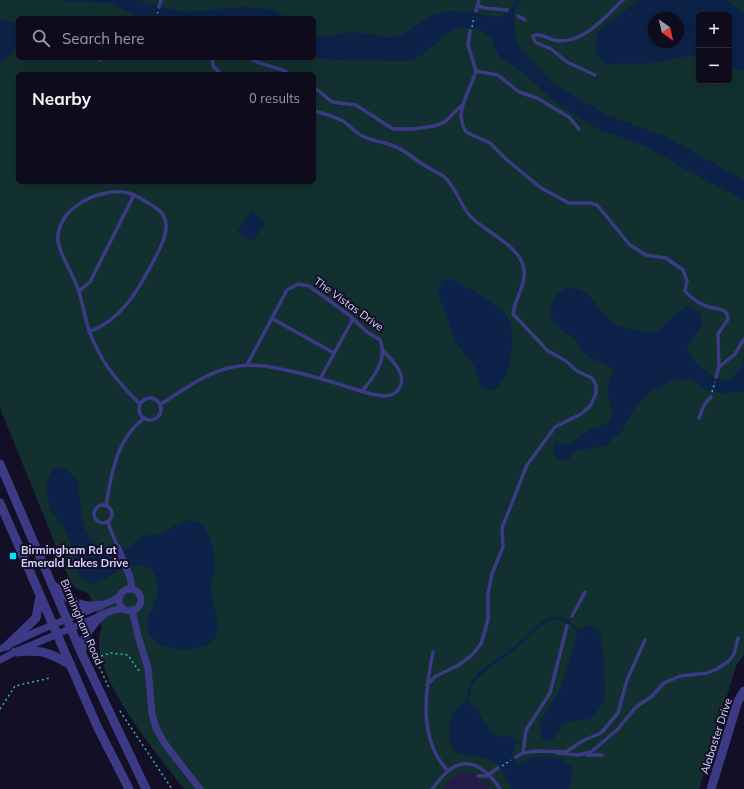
<!DOCTYPE html>
<html lang="en">
<head>
<meta charset="utf-8">
<style>
  :root { --surface:#0e0b1c; --page:#1c1929; --text:#f1f3f6; --muted:#9b9ba3; --line:#2e2b3b }
  body { margin:0; font-family:Mulish,sans-serif; background:var(--page); color:var(--text) }
  .controls { position:absolute; right:12px; top:12px; display:grid; overflow:hidden; border-radius:6px; box-shadow:0 2px 10px #0003 }
  .controls button { width:36px; height:36px; display:grid; place-items:center; padding:0; border:0; border-bottom:1px solid var(--line); background:var(--surface); color:var(--text); font:20px sans-serif }
  .compass { position:absolute; left:648px; top:12px; width:36px; height:36px; border-radius:50%; background:var(--surface); box-shadow:0 2px 10px #0003; rotate:146deg }
  .list { margin:0; padding:0; list-style:none }
  h2 { display:flex; justify-content:space-between; align-items:center; height:52px; margin:0; padding:0 16px; font-size:17px }
  h2 small { font-size:13px; font-weight:400; color:var(--muted) }
  .icon { flex:none; width:22px; height:22px; fill:none; stroke:currentColor; stroke-width:2; stroke-linecap:round; stroke-linejoin:round }
  .map { position:relative; flex:none; width:744px; height:789px; overflow:hidden }
  .search { position:absolute; background:var(--surface); box-shadow:0 2px 10px #0003; left:16px; top:16px; width:300px; height:44px; display:flex; align-items:center; gap:10px; box-sizing:border-box; padding:0 14px; border-radius:6px; color:var(--muted); font-size:15px }
  .panel { position:absolute; background:var(--surface); box-shadow:0 2px 10px #0003; left:16px; top:72px; width:300px; height:112px; border-radius:6px }
  .map>svg:first-child { display:block }
  .green { fill:#12302f; fill-rule:evenodd }
  .water { fill:#0c2248; fill-rule:evenodd }
  .lines { fill:none; stroke-linecap:round; stroke-linejoin:round }
  .stream { stroke:#0c2248; stroke-width:2.5 }
  .building { fill:#241b47 }
  .path { stroke:#2fb8b0; stroke-width:1.5; stroke-dasharray:2 3; stroke-linecap:butt }
  .service { stroke:#3d3a85; stroke-width:3.5 }
  .minor { stroke:#3d3a85; stroke-width:7 }
  .tertiary { stroke:#3d3a85; stroke-width:9 }
  .poi-dot { fill:#00e5ff; stroke:#130f26; stroke-width:1.5 }
  .labels { text-anchor:middle; stroke-width:4; stroke-linejoin:round; paint-order:stroke }
  .street-label { font-size:11px; fill:#d9d4ff; stroke:#130f26 }
  .poi-label { font-size:11px; font-weight:bold; fill:#d9d4ff; stroke:#130f26; text-anchor:start }
</style>
</head>
<body>
<div class="map">
<svg width="744" height="789" viewBox="0 0 744 789">
  <rect width="100%" height="100%" fill="#130f26"/>
  <path class="green" d="M0 0H744V655L736 666 699 789H184C159 756 83 668 102 627L89 594 75 588 70 581 0 408ZM699 15H729V81H699ZM18 18H314V58H18ZM654 18H678V42H654ZM18 74H314V182H18Z"/>
  <path class="water" d="M60 0H137L169 9 187 12 243 7 263 8 275 11 287 18H140L111 3 66 2Z
    M515 0H520L515 10 514 19 516 41 521 50 554 84 609 116 667 137 744 180V200L692 173 645 146 600 130 557 104 522 71 500 58 490 37 476 28H458L451 31 419 57 405 61 340 60 314 58V36C327 39 339 32 353 32 365 32 384 39 395 37 413 33 425 15 443 12 463 8 482 16 501 17L511 9Z
    M640 0H726L744 13V71L729 67V15H699V56L692 55 656 63 608 64 600 59 596 53V44L597 35 603 26ZM654 18H678V42H654Z
    M0 19 18 24V46L0 65Z
    M251 211 266 222 252 242 237 232Z
    M448 279H453C471 291 497 300 509 320 518 335 509 402 482 389L474 366 456 342 437 291 442 281Z
    M565 288C590 286 596 308 611 321 618 329 645 332 655 333L681 310 689 306C714 315 697 333 687 348 690 360 709 376 720 379 732 383 742 368 744 359V392L721 393 707 391 691 380 677 378 650 392 634 409 622 431 606 445 577 451 565 462C557 459 554 455 553 446L555 443C558 443 563 445 567 444 575 443 579 436 585 432 594 427 603 427 611 421L612 413 607 387 613 373 612 369C605 363 597 362 589 357 582 353 580 344 574 338 568 333 561 331 556 325 545 313 552 296 565 288Z
    M60 468C85 474 78 501 82 520 86 534 98 550 110 555 116 553 126 551 130 547 134 543 136 540 141 537 146 534 153 536 159 534 170 530 182 518 195 521 208 524 216 552 215 564 215 573 210 583 211 591 212 612 232 637 200 647 181 653 148 649 147 624 147 616 155 606 157 598 160 586 156 566 141 565 122 564 108 581 90 584 70 571 75 554 67 533 64 526 58 520 53 513 45 500 44 482 53 469Z
    M590 625C594 627 598 629 600 633 602 637 606 690 605 695 602 705 597 713 590 719L566 722 552 740 547 741 542 738 541 733 540 721 561 688 578 631 585 626Z
    M467 701C481 709 483 726 495 735 502 739 507 734 513 737L516 742 512 757 516 763C522 763 526 760 531 758 543 756 572 755 572 773 572 778 570 783 570 789H512L498 764C491 761 484 758 477 757 454 753 447 753 450 726 452 714 456 707 467 701Z"/>
  <g class="lines">
    <path class="stream" d="M467 701C468 695 469 687 473 681 485 666 502 658 516 647 528 637 539 621 555 618 564 616 573 624 578 631"/>
  </g>
  <path class="building" d="M463 772 477 775V779L491 782 489 789H445L444 786 452 778Z"/>
  <g class="lines">
    <path class="path" d="M156 18 158 12
      M472 27 474 17
      M712 392 715 382
      M93 643 94 655 109 688
      M101 656 111 653 128 655 138 670H141
      M0 709 15 686 50 678
      M120 711 172 789
      M502 766 511 760"/>
    <path class="service" d="M478 6 485 8 507 10
      M159 7 161 0
      M476 11 479 0
      M518 16 525 20
      M470 31 468 45 476 71
      M212 58 213 66 221 74
      M250 58C262 67 276 65 290 74
      M100 60 102 58
      M595 75 567 62 551 49 535 42 533 36C542 32 550 41 560 41 587 41 605 16 623 0
      M314 87 332 102 356 105 393 129H413L434 126 445 122 461 106
      M314 111C324 114 334 116 343 121 349 125 355 132 362 136 370 140 379 141 388 144 405 149 411 157 424 165 430 169 437 172 443 176 458 188 461 209 472 218 487 232 513 243 522 262 530 281 515 296 513 314L548 351 566 361 577 371 592 378 596 385V393L591 405 581 414 555 427 527 465 502 528 503 547 492 574 488 594V620L481 644 472 655 459 665 436 676 427 685
      M579 129 569 117 537 98 519 92 498 75 476 71C470 92 453 111 466 132L490 143 507 160 541 188 569 203H590L597 205 630 245 646 255 666 258 683 270 687 281 685 291C690 297 699 303 706 306 715 310 727 306 728 319L718 334 719 367 735 354 744 339
      M79 291 90 282 134 195
      M271 318 334 353
      M89 332C122 319 137 292 153 262 159 250 171 230 164 217 161 210 154 206 148 203 142 199 136 195 129 193 102 187 62 205 58 235 56 251 75 276 79 292 83 305 85 320 90 333 100 361 119 384 140 404
      M247 365 287 290 298 284 309 286 349 315 367 332 380 340C388 359 374 377 362 391
      M716 377 719 367
      M320 379 353 319
      M139 409a11 11 0 1 1 22 0a11 11 0 1 1-22 0Z
      M161 404C200 379 227 357 276 368 295 372 314 376 332 382 347 386 370 396 385 396 392 396 397 393 400 387 407 373 391 360 383 350
      M699 418 704 405 711 397
      M94 514a9 9 0 1 1 18 0a9 9 0 1 1-18 0Z
      M106 505C112 472 116 440 144 418
      M108 523 118 548
      M572 616 585 592
      M433 652C425 691 418 740 448 771
      M523 753 526 730 550 693 567 626
      M557 753 578 755 591 752 617 730 636 707 651 697 664 683 680 676 707 673 717 669 729 661 734 654 738 638
      M587 755H602
      M516 757 523 753 536 751 566 752 584 740 601 733 618 713 627 680 645 640
      M478 776H486L498 768
      M432 789C438 782 445 771 454 767 473 756 491 775 500 789"/>
    <path class="minor" d="M118 548 130 577 132 589
      M119 600a11 11 0 1 1 22 0a11 11 0 1 1-22 0Z
      M132 610 138 636 148 668 152 714 156 728 165 744 200 789
      M0 649 38 631 114 600 120 596
      M0 660 15 652 102 615 114 610 124 609"/>
    <path class="tertiary" d="M0 464 81 652 146 789
      M0 503 97 726 129 789
      M55 587C71 601 79 609 101 605
      M7 646 36 618 40 596
      M82 650C84 634 91 626 102 615
      M15 652C42 650 47 651 71 665
      M711 789 738 701 744 691"/>
  </g>
  <rect class="poi-dot" x="9" y="552" width="8" height="8" rx="2"/>
  <g class="labels">
    <g class="street-label">
      <text transform="translate(349 304) rotate(36)" y="4">The Vistas Drive</text>
      <text transform="translate(82 622) rotate(67)" y="4">Birmingham Road</text>
      <text transform="translate(716 736) rotate(-72)" y="4">Alabaster Drive</text>
    </g>
    <g class="poi-label">
      <text x="21" y="554">Birmingham Rd at<tspan x="21" dy="13">Emerald Lakes Drive</tspan></text>
    </g>
  </g>
</svg>
<div class="controls">
<button>+</button>
<button>−</button>
</div>
<svg class="compass" viewBox="-18 -18 36 36"><path d="M0-13l5 13h-10z" fill="#e53935"/><path d="M0 13l5-13h-10z" fill="#9b9ba3"/></svg>
<div class="search"><svg class="icon" aria-label="search" viewBox="0 0 24 24"><circle cx="10" cy="10" r="6"/><path d="M15 15l6 6"/></svg>Search here</div>
<section class="panel">
<h2>Nearby<small>0 results</small></h2>
<ul class="list">
</ul>
</section>
</div>
</body>
</html>
